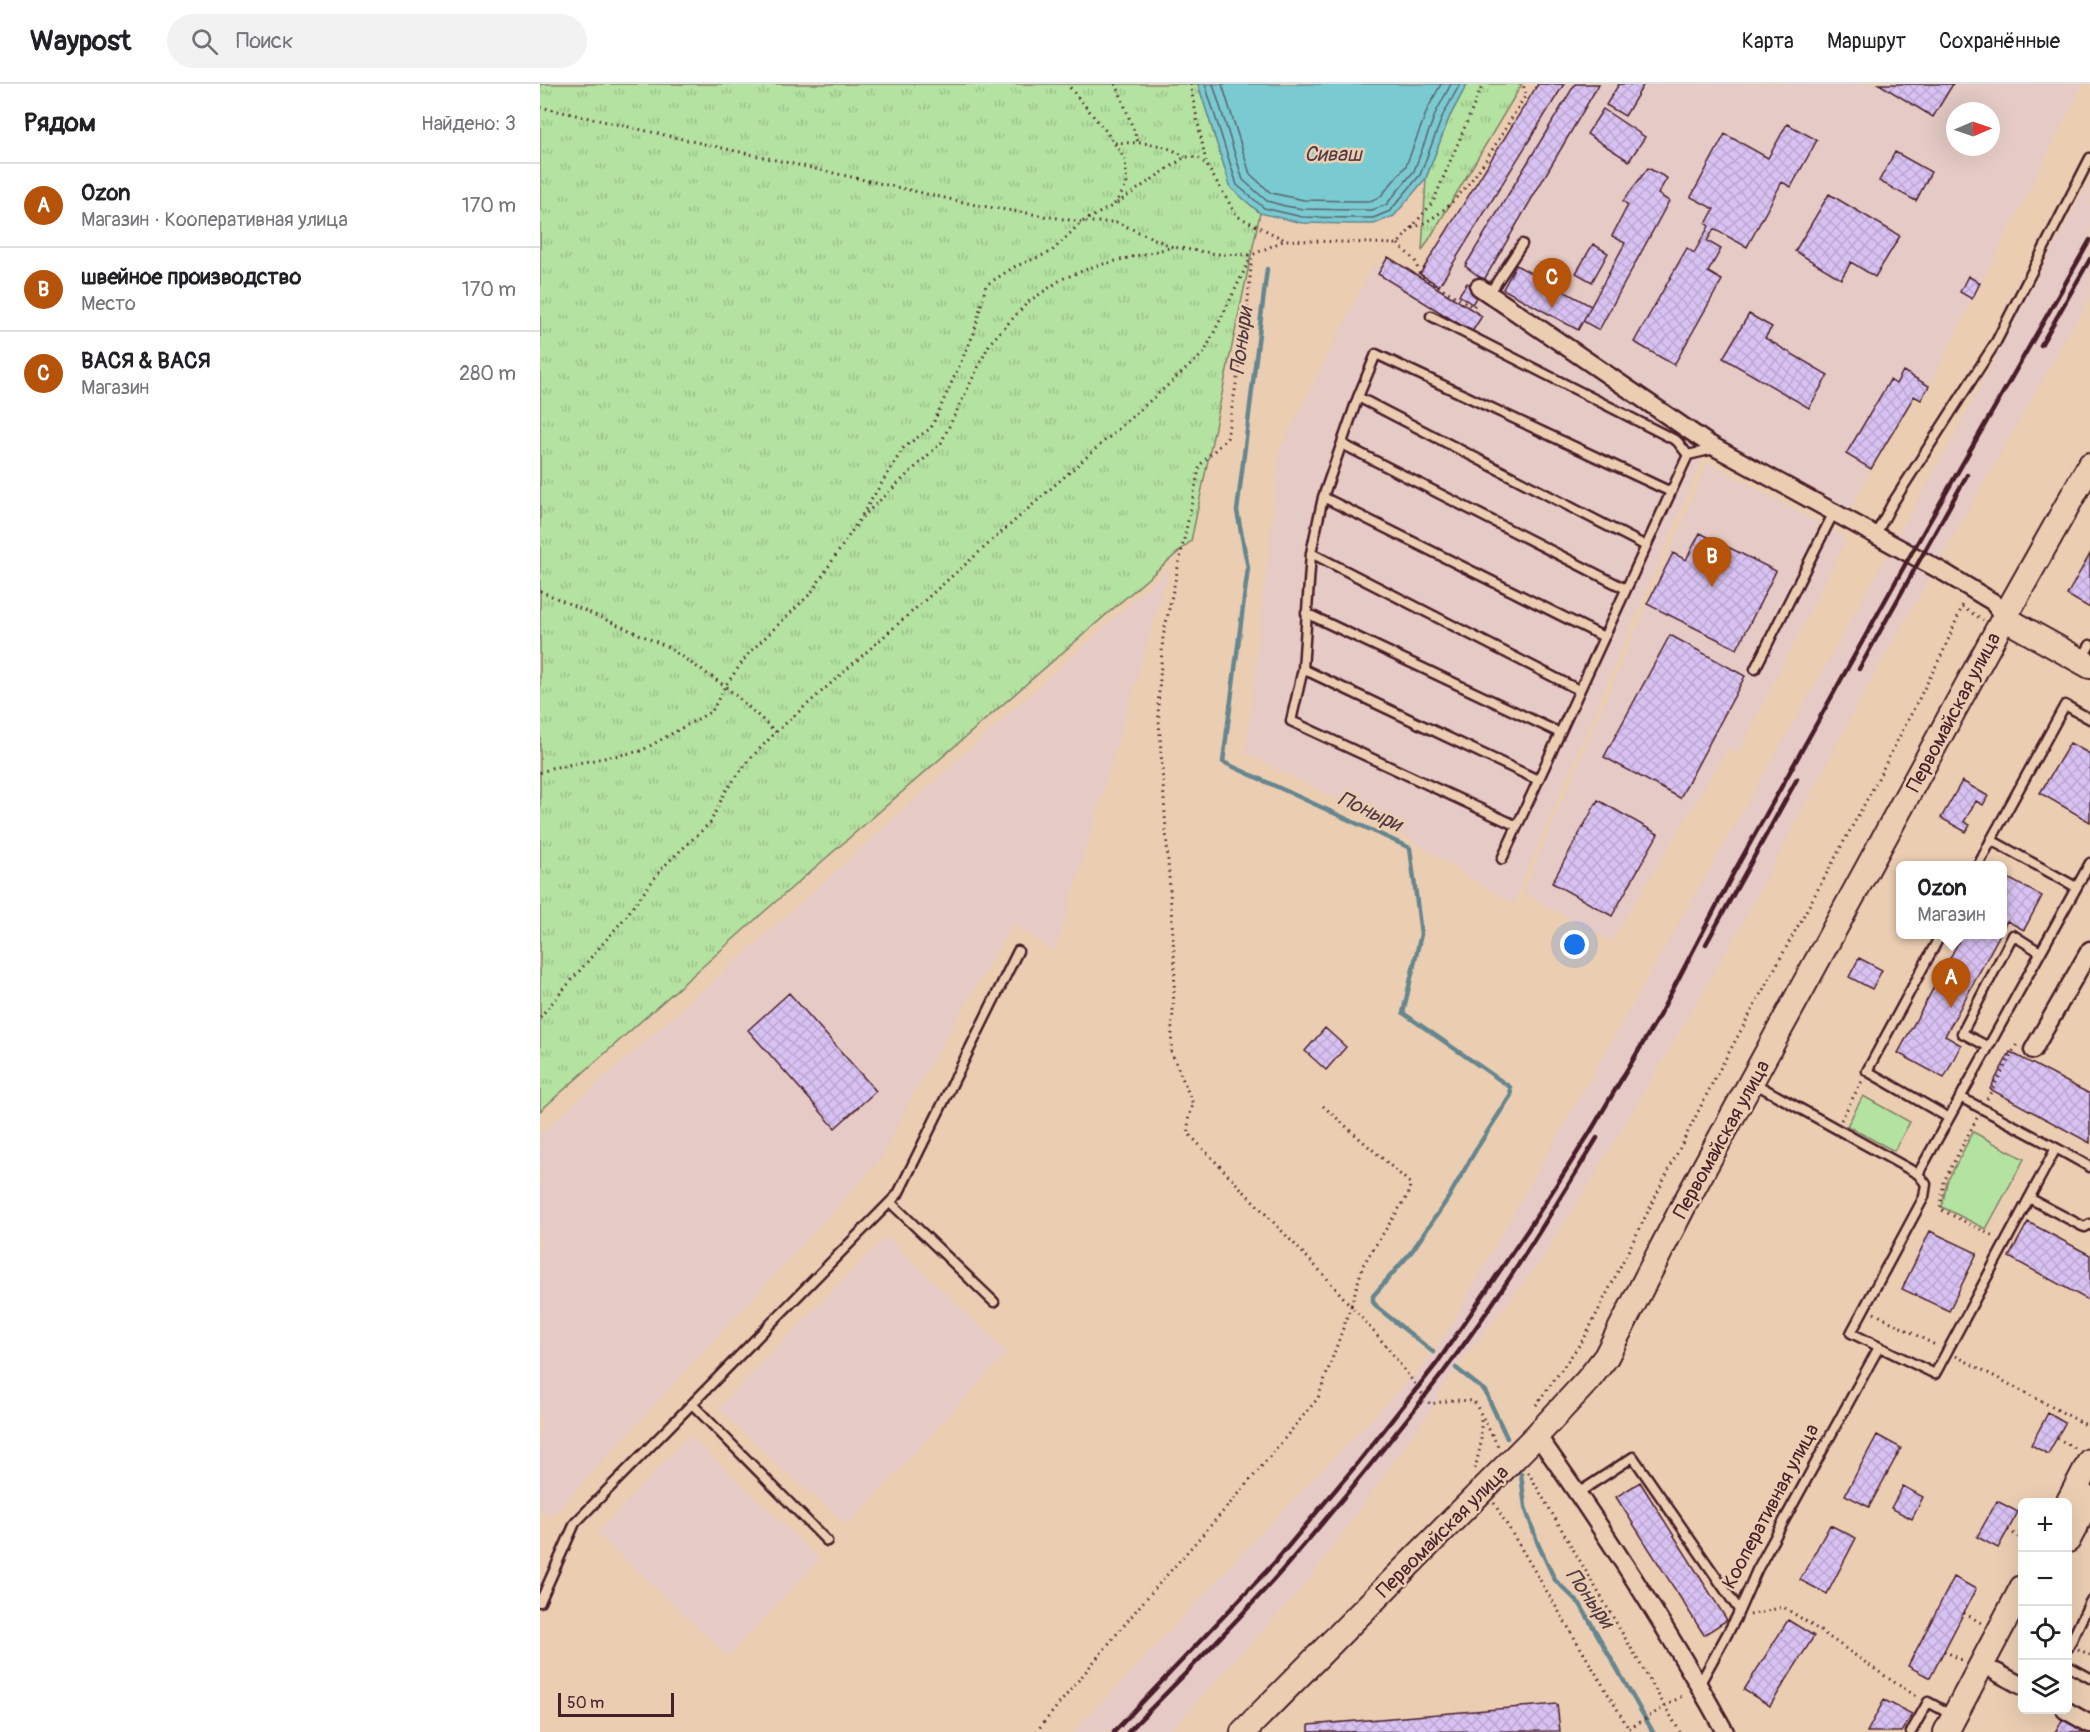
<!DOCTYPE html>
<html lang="ru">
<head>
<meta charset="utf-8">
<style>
  :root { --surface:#fff; --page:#f2f2f2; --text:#202124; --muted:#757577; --line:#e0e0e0; --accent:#b45309 }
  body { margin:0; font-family:Pangolin,sans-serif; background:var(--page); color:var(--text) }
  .controls { position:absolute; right:18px; bottom:18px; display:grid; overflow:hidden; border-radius:9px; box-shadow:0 6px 24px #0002 }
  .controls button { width:54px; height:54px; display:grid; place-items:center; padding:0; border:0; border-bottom:2px solid var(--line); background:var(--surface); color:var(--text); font:30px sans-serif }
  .compass { position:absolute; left:1406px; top:18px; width:54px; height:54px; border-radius:50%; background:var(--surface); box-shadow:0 6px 24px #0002; rotate:88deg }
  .scale { position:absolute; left:18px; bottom:15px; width:116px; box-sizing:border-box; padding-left:6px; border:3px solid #4a1f2b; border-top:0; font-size:16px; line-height:21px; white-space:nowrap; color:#4a1f2b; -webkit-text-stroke:4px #ebceb2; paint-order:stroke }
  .you { position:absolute; left:1035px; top:861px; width:21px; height:21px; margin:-15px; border:4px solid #fff; border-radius:50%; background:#1a73e8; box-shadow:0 0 0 9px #1a73e833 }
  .badge { display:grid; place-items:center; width:39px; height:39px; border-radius:50%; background:var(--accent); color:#fff; font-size:20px; font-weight:700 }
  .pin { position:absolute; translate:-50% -50px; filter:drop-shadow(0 2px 3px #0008) }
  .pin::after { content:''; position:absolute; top:32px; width:21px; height:18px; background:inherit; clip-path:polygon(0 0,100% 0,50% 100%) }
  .popup { position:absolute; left:1356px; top:777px; width:111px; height:78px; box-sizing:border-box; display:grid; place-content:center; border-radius:9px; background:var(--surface); filter:drop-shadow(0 2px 4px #0005); font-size:20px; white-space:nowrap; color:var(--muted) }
  .popup b { font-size:22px; color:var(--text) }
  .popup::after { content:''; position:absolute; left:50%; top:100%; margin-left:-12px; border:12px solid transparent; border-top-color:var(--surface) }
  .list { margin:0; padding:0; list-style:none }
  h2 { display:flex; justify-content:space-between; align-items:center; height:78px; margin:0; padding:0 24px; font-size:26px }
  h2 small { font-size:20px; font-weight:400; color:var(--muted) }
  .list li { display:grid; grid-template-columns:39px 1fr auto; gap:18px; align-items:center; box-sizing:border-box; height:84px; padding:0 24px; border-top:2px solid var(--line) }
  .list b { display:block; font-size:22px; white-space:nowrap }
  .list p { margin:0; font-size:20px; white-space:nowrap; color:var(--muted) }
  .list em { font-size:20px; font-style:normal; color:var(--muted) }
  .icon { flex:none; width:33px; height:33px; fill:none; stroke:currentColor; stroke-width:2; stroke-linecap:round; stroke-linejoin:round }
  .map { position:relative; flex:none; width:1550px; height:1648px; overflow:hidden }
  header { display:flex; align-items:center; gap:36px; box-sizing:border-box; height:84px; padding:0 30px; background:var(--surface); border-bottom:2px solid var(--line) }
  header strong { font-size:28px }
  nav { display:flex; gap:33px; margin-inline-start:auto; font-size:21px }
  .search { width:420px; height:54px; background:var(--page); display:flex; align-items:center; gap:15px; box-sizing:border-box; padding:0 21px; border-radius:33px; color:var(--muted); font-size:22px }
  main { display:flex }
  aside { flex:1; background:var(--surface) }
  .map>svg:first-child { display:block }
  .built { fill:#e5cac5; fill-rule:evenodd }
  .grass { fill:url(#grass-tufts); stroke:#7f8066; stroke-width:1.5 }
  .green { fill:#b4e2a1; stroke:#7f8066; stroke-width:1.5 }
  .water { fill:#79cad1; stroke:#66868f; stroke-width:1.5 }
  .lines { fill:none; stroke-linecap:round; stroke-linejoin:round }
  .shore { stroke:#5d636d; stroke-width:1.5 }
  .stream { stroke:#66868f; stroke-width:4.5 }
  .building { fill:url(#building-cross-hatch); stroke:#4a1f2b; stroke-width:1.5 }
  .lane-casing { stroke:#4a1f2b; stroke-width:13 }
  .street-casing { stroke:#4a1f2b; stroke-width:21 }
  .secondary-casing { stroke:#4a1f2b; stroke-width:28 }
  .path { stroke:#4a1f2b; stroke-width:3; stroke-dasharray:1.5 4.5; stroke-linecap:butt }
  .lane { stroke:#ebceb2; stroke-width:8 }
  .street { stroke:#ebceb2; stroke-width:16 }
  .secondary { stroke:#ebceb2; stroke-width:24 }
  .rail { stroke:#4a1f2b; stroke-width:4.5 }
  .labels { text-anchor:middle; stroke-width:5; stroke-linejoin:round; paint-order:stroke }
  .street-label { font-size:20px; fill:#4a1f2b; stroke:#ebceb2 }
  .water-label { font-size:21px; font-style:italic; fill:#513944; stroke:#ebceb2 }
</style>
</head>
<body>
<header>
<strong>Waypost</strong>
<div class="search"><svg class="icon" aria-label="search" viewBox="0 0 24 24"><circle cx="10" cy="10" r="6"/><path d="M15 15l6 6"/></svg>Поиск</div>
<nav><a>Карта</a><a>Маршрут</a><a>Сохранённые</a></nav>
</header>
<main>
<aside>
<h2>Рядом<small>Найдено: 3</small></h2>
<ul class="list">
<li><span class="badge">A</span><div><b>Ozon</b><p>Магазин · Кооперативная улица</p></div><em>170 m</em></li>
<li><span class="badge">B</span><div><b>швейное производство</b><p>Место</p></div><em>170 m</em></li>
<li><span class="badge">C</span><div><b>ВАСЯ &amp; ВАСЯ</b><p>Магазин</p></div><em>280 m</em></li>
</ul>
</aside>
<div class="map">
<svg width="1550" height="1648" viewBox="0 0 1550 1648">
  <defs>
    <pattern id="grass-tufts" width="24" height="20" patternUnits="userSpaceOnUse" patternTransform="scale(1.5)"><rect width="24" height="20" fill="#b4e2a1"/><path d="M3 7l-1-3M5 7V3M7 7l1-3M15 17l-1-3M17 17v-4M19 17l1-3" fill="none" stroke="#9cc18b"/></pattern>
    <pattern id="building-cross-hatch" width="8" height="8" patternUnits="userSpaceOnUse" patternTransform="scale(1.5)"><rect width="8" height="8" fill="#d8c2f2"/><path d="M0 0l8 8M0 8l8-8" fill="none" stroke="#bba6d0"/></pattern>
  </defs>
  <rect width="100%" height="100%" fill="#ebceb2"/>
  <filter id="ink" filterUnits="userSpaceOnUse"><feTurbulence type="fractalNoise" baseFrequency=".0167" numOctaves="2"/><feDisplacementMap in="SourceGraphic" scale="12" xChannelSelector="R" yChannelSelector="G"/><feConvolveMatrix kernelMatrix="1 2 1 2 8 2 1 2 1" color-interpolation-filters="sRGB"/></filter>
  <g filter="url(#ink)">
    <path class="built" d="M1000 0H1543L1389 302 1381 316 1374 313 1331 385 1306 434 1169 360 973 820 847 741 706 669 740 365 834 180 877 197ZM1415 27H1451V63H1415Z
      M1550 95V213L1323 610 1202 841 1057 1087 999 1179 916 1284 901 1304 896 1319 767 1498 640 1636 628 1648H532L586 1594 718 1452 880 1285 907 1249 948 1174 1273 604 1408 362Z
      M1168 378 1307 454 1199 667 1189 663 1071 858 983 809Z
      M630 483 515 868 473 839 373 1010 341 1075 12 1432 0 1428V1050L231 846Z
      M346 1152 467 1268 308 1441 240 1383 178 1324Z
      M149 1351 280 1475 188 1572 57 1449Z"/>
    <path class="grass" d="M0 0H658L691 103 720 129 651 457 225 827 0 1027Z
      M927 0H982L882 167 886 94 909 34Z"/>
    <path class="green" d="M1323 1012 1370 1038 1354 1067 1307 1042Z
      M1433 1048 1484 1075 1446 1145 1402 1123 1407 1098Z"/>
    <path class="water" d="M658 0H927L909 34 886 94 854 132 834 140H815L762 139 720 129 691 104Z"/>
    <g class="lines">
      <path class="shore" d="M665 0 697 101 724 124 762 133 815 134H833L850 127 880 91 903 31 920 0
        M673 0 703 96 727 117 745 122 763 125 815 126H832L846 121 874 87 896 28 911 0
        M682 0 710 90 731 109 764 116 815 117H830L840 113 866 82 888 24 901 0"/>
      <path class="stream" d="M727 185 697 427 708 484 683 678 870 764 881 850 863 929 970 1003 971 1011 937 1064 907 1116 872 1167 833 1212V1218L838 1224 893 1268
        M916 1284 945 1307 967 1354
        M981 1390 985 1423 998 1460 1015 1496 1040 1520 1113 1648"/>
    </g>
    <path class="building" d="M998 0H1024L899 202 880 190Z
      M1035 0H1059L944 196 925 182Z
      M1079 0H1104L1085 32 1066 21Z
      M1339 0H1413L1393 33Z
      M1063 25 1105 53 1089 77 1047 50Z
      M1247 40 1277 56 1251 103 1242 98 1207 163 1174 145 1167 157 1181 165 1168 188 1182 196 1134 281 1094 258 1147 164 1154 169 1169 142 1166 140 1174 125 1151 113 1185 50 1228 74Z
      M1355 68 1391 88 1376 117 1339 97Z
      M1108 84 1127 94 1118 110 1129 117 1059 246 1043 237 1085 159 1072 152 1088 121 1083 117Z
      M1289 110 1360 152 1335 193 1311 178 1301 195 1255 167Z
      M1053 160 1068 169 1052 198 1036 189Z
      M848 173 942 232 932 248 838 190Z
      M976 181 1051 222 1038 246 963 205Z
      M1428 192 1440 199 1432 215 1420 208Z
      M927 199 940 208 932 220 919 211Z
      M1209 230 1232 243 1225 254 1288 291 1269 324 1183 274Z
      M1363 287 1389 302 1381 316 1374 312 1331 385 1306 370 1350 296 1356 300Z
      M1160 449 1236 487 1197 565 1107 520 1133 469 1146 476Z
      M1550 470V524L1527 511Z
      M1130 551 1205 592 1140 714 1064 673Z
      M1530 659 1550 670V738L1500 709Z
      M1422 697 1448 712 1443 721 1436 717 1424 738 1430 741 1426 748 1401 734Z
      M1058 716 1118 750 1072 832 1012 799Z
      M1462 791 1502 812 1484 846 1467 837 1462 846Z
      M1423 850H1460L1405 952 1421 961 1404 994 1358 969Z
      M1319 874 1342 886 1332 905 1309 893Z
      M249 909 336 1007 295 1044 208 946Z
      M785 944 806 963 786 986 765 967Z
      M1470 968 1550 1010V1059L1450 1005Z
      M1488 1138 1550 1171V1217L1469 1173Z
      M1390 1147 1437 1169 1409 1227 1362 1205Z
      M1508 1329 1525 1339 1508 1370 1491 1361Z
      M1337 1351 1361 1364 1329 1423 1305 1411Z
      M1100 1398 1187 1536 1164 1551 1076 1413Z
      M1363 1402 1383 1413 1372 1435 1351 1424Z
      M1457 1417 1478 1428 1458 1464 1437 1453Z
      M1290 1441 1316 1454 1287 1510 1260 1496Z
      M1414 1493 1436 1505 1390 1594 1368 1582Z
      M1248 1536 1274 1552 1230 1622 1204 1606Z
      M1344 1616 1372 1630 1362 1648H1327Z
      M1017 1620 1020 1647 769 1648V1641Z
      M1524 1633 1550 1648H1515Z"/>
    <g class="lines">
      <defs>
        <path id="lane" d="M949 210 982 160
          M891 232 1137 357 1148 371
          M818 313 1106 462
          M802 360 1086 505
          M783 413 1064 553
          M1336 450 1352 420 1456 258 1550 74
          M771 469 1039 606
          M766 529 1020 649
          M1541 576 1550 561
          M763 585 998 696
          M1215 585 1294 428
          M977 742 751 637 763 585 771 469 783 413 818 313 836 270 1131 408
          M1451 756 1525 621 1550 635
          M962 775 1148 371 1174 365
          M1438 782 1451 756 1536 803
          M1401 850 1327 987 1409 1034
          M1447 962 1422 949 1473 851 1500 868
          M1212 998 1378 1090 1386 1100 1384 1113 1311 1249 1395 1290 1516 1064 1420 1013
          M1516 1064 1550 1083
          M1378 1090 1550 779
          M1489 1114 1542 1142 1545 1143 1550 1140
          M350 1118 454 1218
          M152 1320 287 1457
          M1038 1409 1093 1373 1199 1526
          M0 1518 35 1439 358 1110 478 867
          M1528 1564 1550 1518
          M1528 1582 1550 1594
          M1159 1601 1196 1534 1217 1486 1339 1263
          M1371 1648 1388 1618 1414 1632"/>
        <path id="street" d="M939 203 1169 360 1405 489 1453 518 1464 534
          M1493 966 1550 866
          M997 1351C1064 1446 1129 1546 1185 1648
          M1456 1588 1482 1602
          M1525 1626 1550 1640"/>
        <path id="secondary" d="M1464 534 1550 582
          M1528 1419 1550 1377
          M1528 1456 1550 1414
          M703 1648 997 1351 1048 1296 1066 1273 1144 1121 1464 534 1550 381
          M1406 1648 1482 1504"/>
      </defs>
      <use href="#lane" class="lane-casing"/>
      <use href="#street" class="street-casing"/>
      <use href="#secondary" class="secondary-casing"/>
      <path class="path" d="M575 0 578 4 598 58
        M650 0 666 78
        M0 23 436 121 542 138H576L633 163 677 170 712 171 745 156 858 160 893 118 943 0
        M575 59C600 58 623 58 645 73
        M577 119 645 73H657L666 80 697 132 745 156
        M872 144C924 127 957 55 986 11L983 0
        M858 160 875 177 880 191 933 223 936 219
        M322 431 364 363 391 344 434 249 446 201 474 183 511 168 542 138 574 121 587 101 585 75 565 46 527 0
        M0 507 126 562 185 602 236 648
        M1422 523 1443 536
        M0 689 11 684 101 667 172 627 185 602 209 569 271 509 320 435 401 359 450 259 488 218 522 195 555 182 633 163
        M0 933 83 836 123 783 170 739 185 708 209 676 236 648 664 269 710 175
        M1447 1015 1477 960
        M783 1022 870 1099 869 1109 823 1181 811 1222 847 1263 890 1320 913 1316 934 1317 958 1362
        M1437 1034 1404 1097 1400 1125 1455 1153
        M1301 1036 1322 997
        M1334 1229 1397 1262
        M1416 1272 1550 1343
        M996 1321 1045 1253 1175 994 1331 708 1403 568 1424 518
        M1517 1354 1536 1365
        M935 1385 941 1359V1333
        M988 1388 1140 1648
        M954 1419 1089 1645
        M1468 1446 1482 1455
        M1424 1529 1443 1540
        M1210 1531 1243 1523C1290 1551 1331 1585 1378 1613
        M1538 1565 1550 1571
        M1404 1567 1424 1577
        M496 1648 603 1518 702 1406 778 1314 811 1222 783 1190 649 1050 648 1036 653 1020 631 967 635 885 618 622 623 553 660 381 687 354 706 241 712 171
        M1084 1648 1145 1610"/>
      <use href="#lane" class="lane"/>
      <use href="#street" class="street"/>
      <use href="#secondary" class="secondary"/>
      <path class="rail" d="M1501 261 1550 175
        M1319 585 1427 391
        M1166 860 1257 695
        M574 1648 735 1478 817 1380 897 1279 987 1147 1049 1050 1119 932 1194 788 1371 470 1550 156
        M588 1648C641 1594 695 1540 745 1483 800 1419 854 1353 905 1286 961 1212 1009 1133 1057 1054"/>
    </g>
  </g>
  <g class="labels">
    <g class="street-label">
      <text transform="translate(1413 628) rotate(-62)" y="7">Первомайская улица</text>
      <text transform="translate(1181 1055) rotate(-61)" y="7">Первомайская улица</text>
      <text transform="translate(1230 1422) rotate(-62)" y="7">Кооперативная улица</text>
      <text transform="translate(902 1447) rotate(-45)" y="7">Первомайская улица</text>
    </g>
    <g class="water-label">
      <text x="793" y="77">Сиваш</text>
      <text transform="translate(701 257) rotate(-83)" y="7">Поныри</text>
      <text transform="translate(830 727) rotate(25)" y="7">Поныри</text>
      <text transform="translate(1050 1514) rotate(55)" y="7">Поныри</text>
    </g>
  </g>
</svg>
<div class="controls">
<button>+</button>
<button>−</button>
<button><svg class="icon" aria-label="locate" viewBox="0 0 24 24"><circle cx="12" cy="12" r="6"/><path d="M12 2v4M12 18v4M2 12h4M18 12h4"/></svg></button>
<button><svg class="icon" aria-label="layers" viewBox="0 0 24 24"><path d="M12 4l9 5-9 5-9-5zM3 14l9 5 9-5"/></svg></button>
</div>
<svg class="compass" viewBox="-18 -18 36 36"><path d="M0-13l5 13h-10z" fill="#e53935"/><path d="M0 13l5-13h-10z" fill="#757577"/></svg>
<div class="scale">50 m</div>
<div class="you"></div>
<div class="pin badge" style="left:1411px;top:924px">A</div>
<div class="popup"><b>Ozon</b>Магазин</div>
<div class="pin badge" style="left:1172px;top:503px">B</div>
<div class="pin badge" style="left:1012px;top:224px">C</div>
</div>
</main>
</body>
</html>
